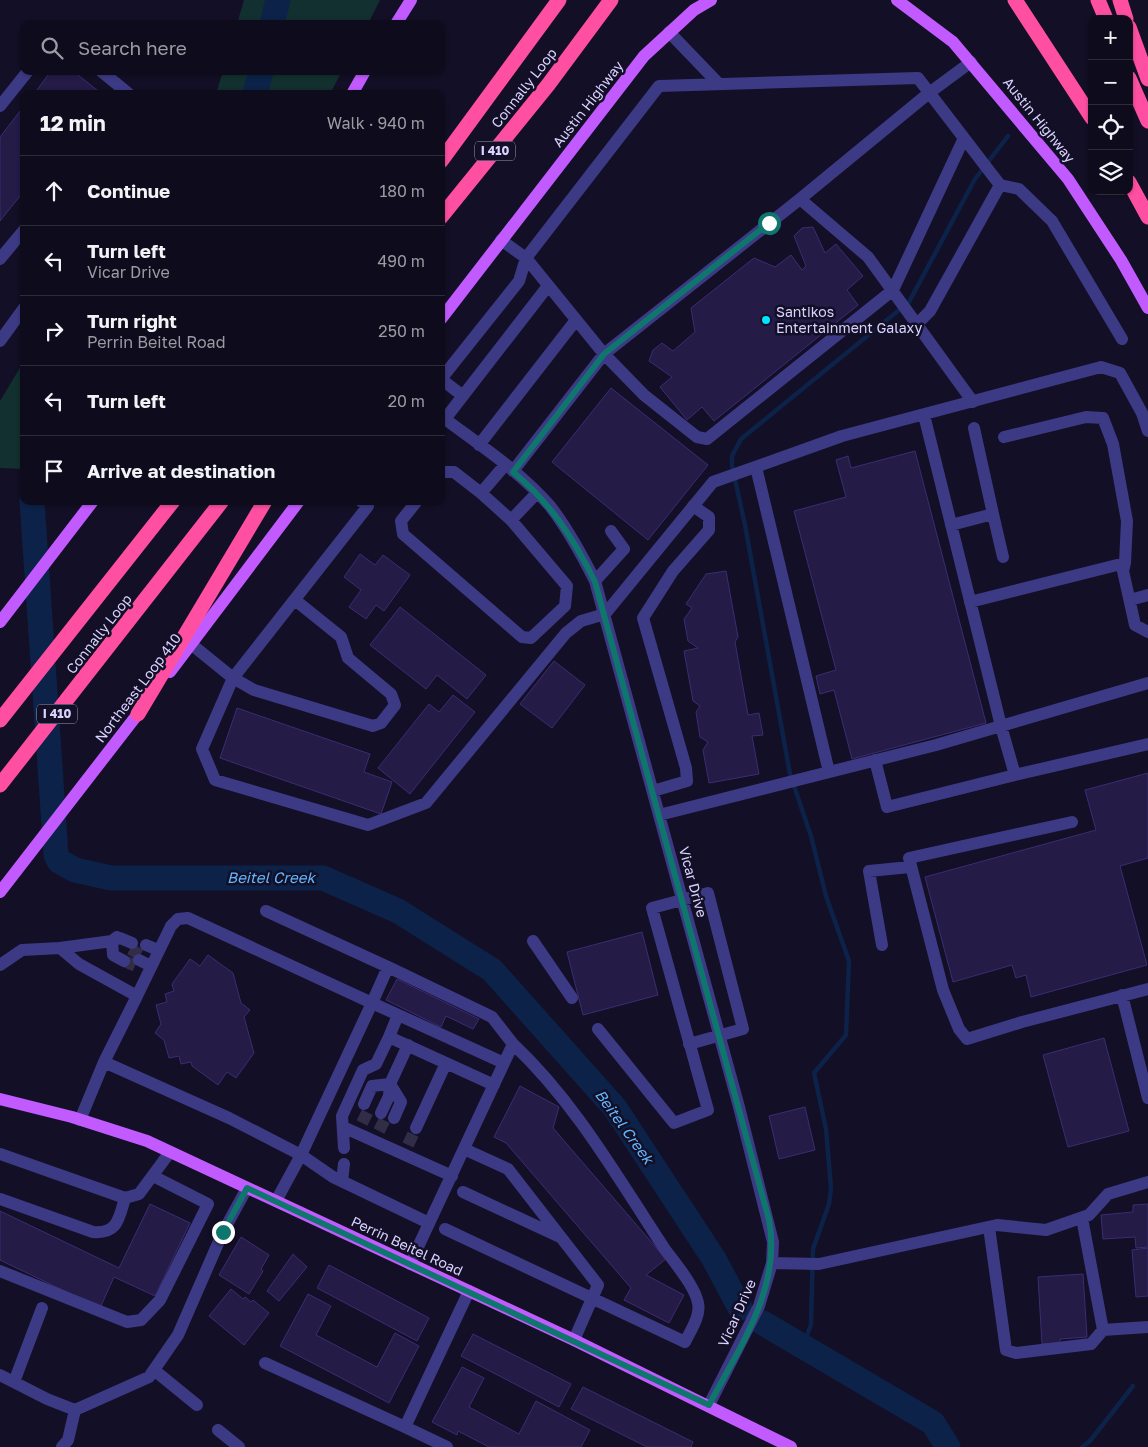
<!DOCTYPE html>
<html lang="en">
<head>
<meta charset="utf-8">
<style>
  :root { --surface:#0e0b1c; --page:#1c1929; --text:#f1f3f6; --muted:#9b9ba3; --line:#2e2b3b }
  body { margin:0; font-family:"Golos Text",sans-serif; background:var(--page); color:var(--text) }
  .controls { position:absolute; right:15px; top:15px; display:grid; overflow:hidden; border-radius:10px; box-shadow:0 1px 4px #0004 }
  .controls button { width:45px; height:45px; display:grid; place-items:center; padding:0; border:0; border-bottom:1px solid var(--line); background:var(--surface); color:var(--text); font:25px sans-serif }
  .stop { position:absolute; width:15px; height:15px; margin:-11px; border:4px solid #0f766e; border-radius:50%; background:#fff }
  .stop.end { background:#0f766e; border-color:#fff; box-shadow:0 1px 5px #0008 }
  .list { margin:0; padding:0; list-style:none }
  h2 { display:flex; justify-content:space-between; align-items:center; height:65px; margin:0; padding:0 20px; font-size:21px }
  h2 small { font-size:16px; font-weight:400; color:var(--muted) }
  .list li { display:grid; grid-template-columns:32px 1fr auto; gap:15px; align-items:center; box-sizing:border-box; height:70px; padding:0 20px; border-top:1px solid var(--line) }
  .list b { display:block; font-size:19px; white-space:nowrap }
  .list p { margin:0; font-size:16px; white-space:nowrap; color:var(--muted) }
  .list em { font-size:16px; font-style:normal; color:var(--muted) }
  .icon { flex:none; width:28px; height:28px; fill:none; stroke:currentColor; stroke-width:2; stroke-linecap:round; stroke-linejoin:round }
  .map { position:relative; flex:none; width:1148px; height:1447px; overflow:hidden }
  .search { position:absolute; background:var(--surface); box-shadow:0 1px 4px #0004; left:20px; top:20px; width:425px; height:55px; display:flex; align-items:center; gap:12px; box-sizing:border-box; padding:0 18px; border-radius:10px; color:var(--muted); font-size:19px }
  .panel { position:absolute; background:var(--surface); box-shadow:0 1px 4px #0004; left:20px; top:90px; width:425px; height:415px; border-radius:10px }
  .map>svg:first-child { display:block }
  .green { fill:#12302f }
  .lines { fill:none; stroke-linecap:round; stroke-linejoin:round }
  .stream { stroke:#0c2248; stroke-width:4.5 }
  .river { stroke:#0c2248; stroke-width:25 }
  .building { fill:#241b47; stroke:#3b2d73 }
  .minor-tunnel { stroke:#312d47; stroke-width:12; stroke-dasharray:12 6; stroke-linecap:butt }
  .minor { stroke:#3d3a85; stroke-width:12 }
  .major { stroke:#c25bff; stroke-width:12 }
  .highway { stroke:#ff4fa3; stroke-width:15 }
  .route { stroke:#0f766e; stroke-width:6 }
  .poi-dot { fill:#00e5ff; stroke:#130f26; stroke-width:2 }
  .labels { text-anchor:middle; stroke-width:5; stroke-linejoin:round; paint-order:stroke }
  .shield { fill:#130f26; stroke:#9e99be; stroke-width:1 }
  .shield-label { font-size:12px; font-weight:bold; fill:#d9d4ff }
  .street-label { font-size:14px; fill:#d9d4ff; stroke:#130f26 }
  .poi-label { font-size:14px; fill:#d9d4ff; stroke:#130f26; text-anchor:start }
  .water-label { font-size:15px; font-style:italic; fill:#62b6ff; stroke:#130f26 }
</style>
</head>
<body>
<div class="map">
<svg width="1148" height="1447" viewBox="0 0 1148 1447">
  <rect width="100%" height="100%" fill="#130f26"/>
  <path class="green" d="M244 0H380L368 24H237Z
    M223 71H342L330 94H216Z
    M24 361V469L0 468V401Z"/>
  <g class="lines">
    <path class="stream" d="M803 1348 811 1324 813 1249 829 1204 831 1188 826 1129 814 1073 846 1035 849 961 826 896 811 836 790 774 745 525 732 466V456L741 439 909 302 975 179 1008 136
      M1082 1447 1090 1441 1133 1386"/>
    <path class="river" d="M272 24 278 0
      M255 94 261 71
      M32 501 56 855 59 861 75 870 111 878H323L398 911 492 970 615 1108 714 1259 740 1308
      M763 1323 933 1423 948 1447"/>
  </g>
  <path class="building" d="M51 71H73L102 94H34Z
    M24 106V191L0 221V137Z
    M813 227 825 253 836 244 863 276 847 290 858 305 714 421 702 407 687 420 660 387 672 377 649 361 653 350 662 343 673 351 695 332 691 308 754 258 775 267 791 255 802 270 806 266 794 236 802 228Z
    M611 388 708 465 648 540 552 462Z
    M915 451 986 723 852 759 834 690 820 694 816 676 836 670 794 511 846 497 836 460 848 456 851 468Z
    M360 554 375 565 383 555 410 575 384 611 376 605 366 619 349 607 361 590 344 577Z
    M726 571 738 637 735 642 748 715 759 713 763 735 752 736 759 774 709 783 703 750 708 742 700 737 696 712 700 706 693 701 684 651 698 648 688 641 684 619 692 608 686 604 706 574Z
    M400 607 486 675 467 699 437 675 426 689 370 645Z
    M554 661 585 685 552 728 520 704Z
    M453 695 475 712 410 794 378 768 429 704 439 712Z
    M237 708 370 754 364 772 392 782 381 814 220 758Z
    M1148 773V858L1120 866 1147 965 1031 997 1026 975 1016 978 1012 965 953 982 925 877 1096 830 1085 790Z
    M642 932 658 995 583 1015 567 952Z
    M208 955 233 973 241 1003 250 1010 244 1017 254 1053 236 1078 227 1072 218 1085 192 1066 191 1062 181 1064 179 1056 169 1058 164 1040 155 1033 161 1024 156 1005 167 1002 165 994 174 991 172 984 190 959 200 966Z
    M397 979 479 1019 473 1029 446 1016 441 1027 386 1000Z
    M1104 1038 1129 1131 1068 1147 1043 1055Z
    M520 1086 559 1107 553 1128 666 1259 646 1275 684 1295 669 1323 624 1300 631 1288 506 1143 494 1137Z
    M805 1107 815 1150 779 1159 769 1116Z
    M150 1204 190 1223 155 1296 114 1277 100 1308 0 1260V1211L119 1268Z
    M1148 1204V1247L1136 1248 1135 1237 1103 1239 1101 1215 1133 1212V1205Z
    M241 1237 269 1255 261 1269 263 1271 249 1294 219 1275Z
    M1148 1248V1296L1136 1297 1132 1250Z
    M293 1254 307 1267 279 1301 267 1291Z
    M329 1265 429 1318 417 1341 317 1288Z
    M1083 1274 1087 1337 1060 1339V1343L1042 1344 1038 1277Z
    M231 1289 243 1299 245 1297 251 1302 253 1300 269 1313 244 1345 209 1316Z
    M308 1294 331 1306 316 1335 377 1367 395 1333 419 1346 389 1403 280 1346Z
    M473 1334 571 1384 559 1407 461 1356Z
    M462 1367 484 1378 469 1407 519 1434 536 1401 590 1430 581 1447H489L458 1431 457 1435 432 1422Z
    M583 1387 693 1442 691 1447H647L571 1409Z"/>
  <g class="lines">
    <path class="minor-tunnel" d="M130 949 141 955
      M124 961 136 966
      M362 1123 370 1107
      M379 1131 387 1115
      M408 1145 416 1128"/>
    <path class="minor" d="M669 32 718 83
      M101 71 129 94
      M0 106 28 71
      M800 199 868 257 973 402
      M501 240 526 258 604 354 644 395 697 437 707 439 893 290 964 138
      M0 259 24 230
      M917 324 930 311 1000 185
      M0 341 24 308
      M463 396 441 379 519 281 526 258 659 86 918 78 1000 185 1019 189 1052 221 1122 339
      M441 416C478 444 520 471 550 506 568 529 582 555 595 581L739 1107 773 1242 772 1263 759 1306 709 1405
      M445 419 548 286
      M1004 437 1086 417 1103 418 1113 444 1127 521 1125 563
      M479 445 576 320
      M756 467 829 772
      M513 471 604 354 800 199 929 93 971 62
      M441 472H454L481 493 505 465
      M481 493 511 520
      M417 501 401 521 403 534 522 637 531 638 565 606 567 586 511 520 537 493
      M993 514 1003 557
      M951 525 993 514 974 428
      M595 581 624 549 611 531
      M295 600 341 637 348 658 391 694 395 705 381 723 373 726 254 690 233 678 368 506 361 501
      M1130 600 1148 595
      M970 602 1125 563 1123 571 1135 625 1148 632
      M191 644 233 678 202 749 215 780 368 825 426 803 566 633 581 621 605 614 713 482 842 436 1101 367 1120 373 1142 413 1148 431
      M875 760 887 807 1015 775 1001 726 924 415
      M1015 775 1148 744
      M653 791 687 781 686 768 643 618 673 571 709 530V517L693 506
      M659 815 936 745 1148 683
      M1072 822 909 858 943 990 959 1029 967 1039 1022 1022 1148 989
      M266 911 388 967 372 1003 504 1063 410 1264
      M117 937 112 941 113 955 124 961
      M533 941 572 998
      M146 945 158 950
      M882 945 869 871 910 867
      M60 948 112 941 120 938 132 943
      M139 960 151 966
      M0 965 22 950 60 948 79 964 137 996 104 1062 80 1120
      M388 967 492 1017 513 1044
      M1122 995 1148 1098
      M137 996 171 926 178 919 188 918 372 1003 301 1155 333 1177 429 1223
      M398 1015 389 1037 494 1085
      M598 1029 674 1123 708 1110 652 908 708 893 743 1029 689 1044
      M104 1062 229 1118 301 1155 276 1201
      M390 1084 401 1102 394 1118
      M364 1104 372 1086 390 1084 408 1045
      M381 1113 389 1096 390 1084
      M343 1127 452 1176
      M416 1128 446 1063
      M344 1148 342 1116 363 1070 376 1064 389 1037
      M464 1149 508 1169 598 1285 574 1340
      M0 1154 125 1198 139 1194 170 1152
      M342 1181 344 1164
      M463 1192 558 1236
      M0 1199 93 1232C118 1234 119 1218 125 1198
      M1082 1218 1103 1330
      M989 1227 1006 1350 1016 1353 1091 1344 1103 1330 1148 1327
      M445 1229 685 1342C691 1330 701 1315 698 1303 695 1286 674 1262 664 1248 618 1178 575 1102 513 1044L504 1063
      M772 1263 819 1264 997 1225 1046 1230 1089 1215 1108 1194 1148 1182
      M0 1271 127 1322 141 1320 160 1300 208 1204 153 1176
      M265 1363 405 1427
      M154 1370 197 1405
      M0 1375 47 1399 75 1410
      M14 1382 42 1308
      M218 1430 239 1447
      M62 1447 68 1440 75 1410 149 1377 178 1335 223 1232 247 1188
      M447 1447 405 1427 469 1291"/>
    <path class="major" d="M897 0 953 42 1068 179 1121 260 1148 308
      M396 24 411 0
      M352 94 365 71
      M441 319 644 56 694 10 711 0
      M0 622 93 501
      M170 672 299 501
      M0 892 144 706
      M0 1099 72 1117 147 1141 574 1340 791 1447"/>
    <path class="highway" d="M1015 0 1092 118
      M1098 0 1106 19
      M1120 0 1126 19
      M1129 27 1148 79
      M1129 78 1148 121
      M441 161 559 0
      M1129 182 1148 217
      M441 217 548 85 611 0
      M138 714 265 501
      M0 720 173 501
      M0 785 222 501"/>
  </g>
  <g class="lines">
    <path class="route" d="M223 1232 247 1188 709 1405C739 1348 782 1287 769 1220L595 582C574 539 550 502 513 472L604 354 769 223"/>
  </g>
  <circle class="poi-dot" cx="766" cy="320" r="5"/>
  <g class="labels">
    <g class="shield">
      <rect x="475" y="141.5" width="40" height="19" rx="4"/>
      <rect x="37" y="704.5" width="40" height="19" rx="4"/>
    </g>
    <g class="shield-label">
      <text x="495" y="155">I 410</text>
      <text x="57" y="718">I 410</text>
    </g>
    <g class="street-label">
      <text transform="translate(524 88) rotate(-52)" y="5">Connally Loop</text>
      <text transform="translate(588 104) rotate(-52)" y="5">Austin Highway</text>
      <text transform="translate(1039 120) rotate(51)" y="5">Austin Highway</text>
      <text transform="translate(99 634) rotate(-52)" y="5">Connally Loop</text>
      <text transform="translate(138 688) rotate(-53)" y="5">Northeast Loop 410</text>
      <text transform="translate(693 882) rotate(75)" y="5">Vicar Drive</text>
      <text transform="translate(407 1246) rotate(25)" y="5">Perrin Beitel Road</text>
      <text transform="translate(737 1313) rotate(-66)" y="5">Vicar Drive</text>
    </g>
    <g class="poi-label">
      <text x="776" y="317">Santikos<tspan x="776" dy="16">Entertainment Galaxy</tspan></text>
    </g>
    <g class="water-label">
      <text x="271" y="883">Beitel Creek</text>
      <text transform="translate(624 1127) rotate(54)" y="5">Beitel Creek</text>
    </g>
  </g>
</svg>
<div class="controls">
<button>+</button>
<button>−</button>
<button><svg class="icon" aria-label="locate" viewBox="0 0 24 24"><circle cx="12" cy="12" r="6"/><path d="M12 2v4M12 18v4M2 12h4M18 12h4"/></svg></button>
<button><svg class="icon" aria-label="layers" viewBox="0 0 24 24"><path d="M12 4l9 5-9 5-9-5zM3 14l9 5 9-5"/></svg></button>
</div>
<div class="stop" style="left:769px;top:223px"></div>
<div class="stop end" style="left:223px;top:1232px"></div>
<div class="search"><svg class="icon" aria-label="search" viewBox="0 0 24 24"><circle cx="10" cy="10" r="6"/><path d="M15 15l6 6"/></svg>Search here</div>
<section class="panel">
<h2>12 min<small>Walk · 940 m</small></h2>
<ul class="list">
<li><svg class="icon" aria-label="ahead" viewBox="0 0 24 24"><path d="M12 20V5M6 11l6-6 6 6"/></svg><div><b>Continue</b></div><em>180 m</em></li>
<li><svg class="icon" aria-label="left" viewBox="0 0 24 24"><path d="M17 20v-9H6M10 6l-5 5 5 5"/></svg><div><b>Turn left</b><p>Vicar Drive</p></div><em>490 m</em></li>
<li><svg class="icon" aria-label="right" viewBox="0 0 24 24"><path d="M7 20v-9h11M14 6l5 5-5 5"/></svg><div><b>Turn right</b><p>Perrin Beitel Road</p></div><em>250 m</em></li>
<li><svg class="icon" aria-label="left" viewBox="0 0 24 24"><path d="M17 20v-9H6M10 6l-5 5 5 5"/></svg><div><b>Turn left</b></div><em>20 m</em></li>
<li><svg class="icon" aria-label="arrive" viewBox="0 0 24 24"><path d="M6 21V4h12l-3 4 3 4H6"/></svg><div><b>Arrive at destination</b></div></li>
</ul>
</section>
</div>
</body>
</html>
